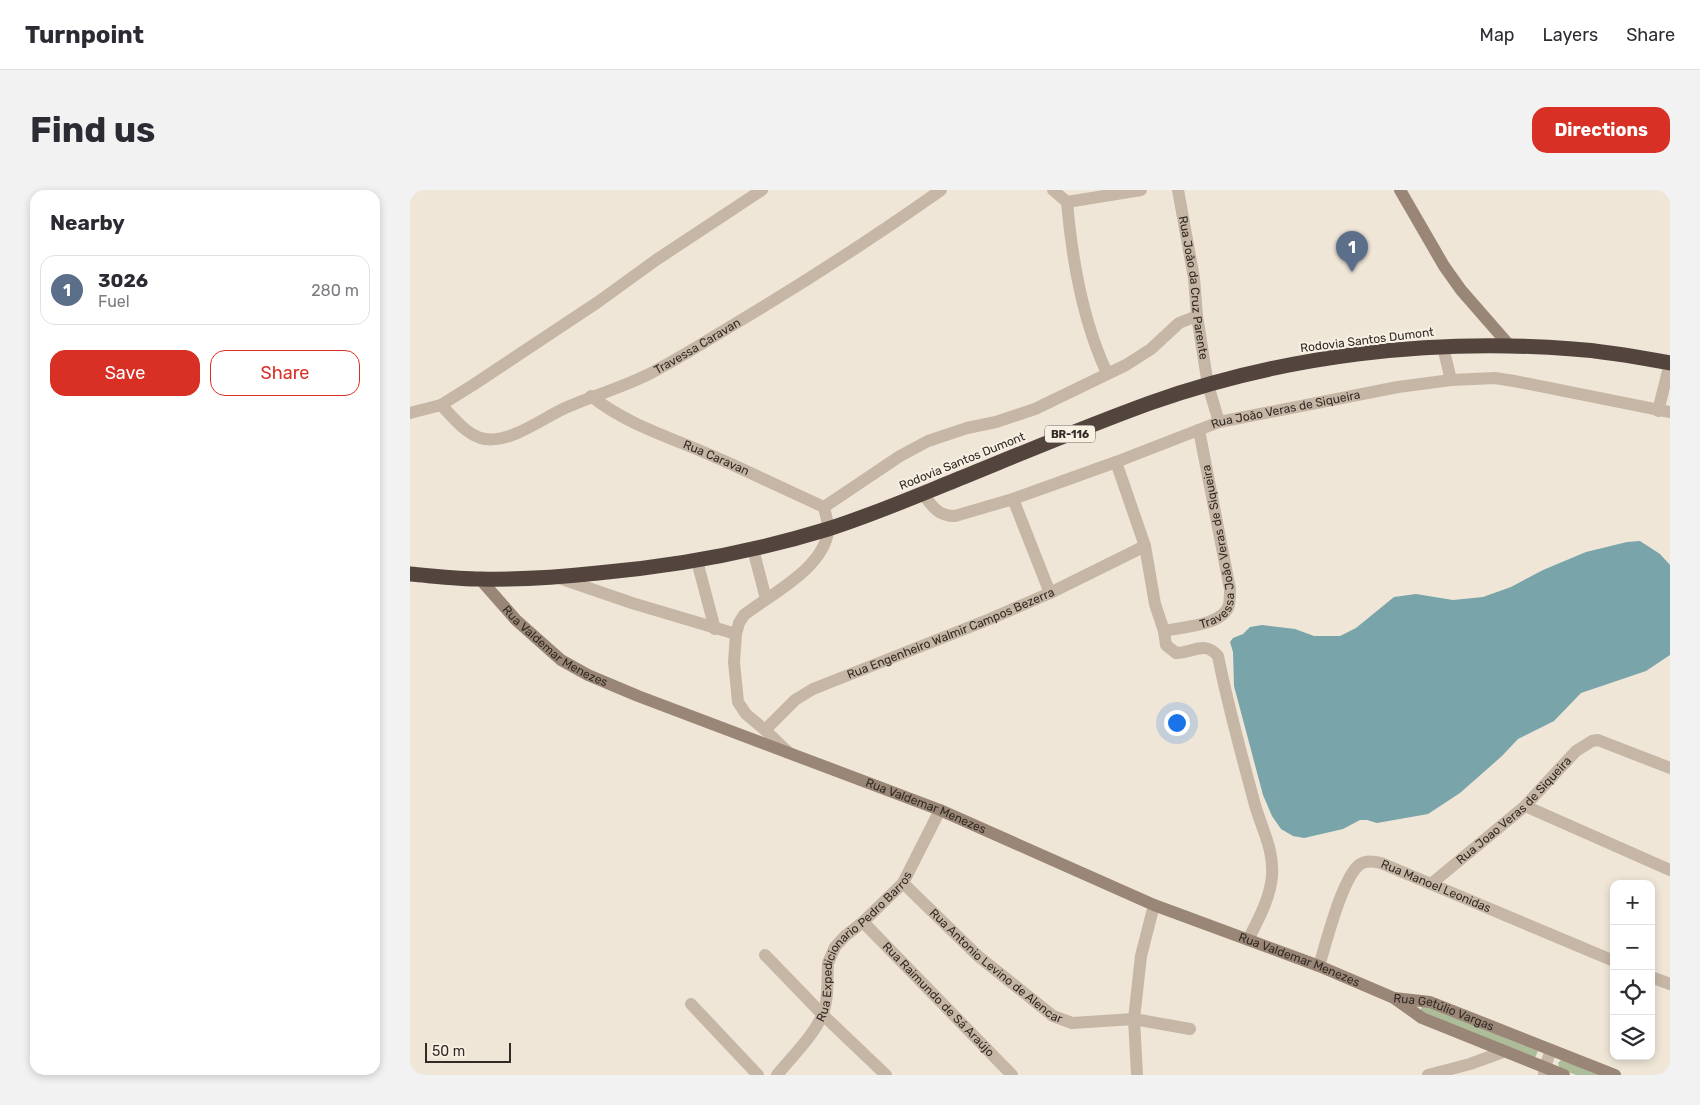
<!DOCTYPE html>
<html lang="en">
<head>
<meta charset="utf-8">
<style>
  :root { --surface:#fff; --page:#f2f2f3; --text:#2b2b33; --muted:#7c7c81; --line:#e1e1e2; --accent:#d93025 }
  body { margin:0; font-family:Rubik,sans-serif; background:var(--page); color:var(--text) }
  .controls { position:absolute; right:15px; bottom:15px; display:grid; overflow:hidden; border-radius:10px; box-shadow:0 2px 8px #0003 }
  .controls button { width:45px; height:45px; display:grid; place-items:center; padding:0; border:0; border-bottom:1px solid var(--line); background:var(--surface); color:var(--text); font:25px sans-serif }
  .scale { position:absolute; left:15px; bottom:12px; width:86px; box-sizing:border-box; padding-left:5px; border:2px solid #322a25; border-top:0; font-size:14px; line-height:18px; white-space:nowrap; color:#322a25; -webkit-text-stroke:4px #f7f0e3; paint-order:stroke }
  .you { position:absolute; left:766px; top:532px; width:18px; height:18px; margin:-12px; border:4px solid #fff; border-radius:50%; background:#1a73e8; box-shadow:0 0 0 8px #1a73e833 }
  .badge { display:grid; place-items:center; width:32px; height:32px; border-radius:50%; background:var(--accent); color:#fff; font-size:16px; font-weight:700 }
  .pin { position:absolute; translate:-50% -41px; filter:drop-shadow(0 1px 2px #0008) }
  .pin::after { content:''; position:absolute; top:26px; width:18px; height:15px; background:inherit; clip-path:polygon(0 0,100% 0,50% 100%) }
  .list { margin:0; padding:0; list-style:none }
  h2 { display:flex; justify-content:space-between; align-items:center; height:65px; margin:0; padding:0 20px; font-size:21px }
  h2 small { font-size:16px; font-weight:400; color:var(--muted) }
  .list li { display:grid; grid-template-columns:32px 1fr auto; gap:15px; align-items:center; box-sizing:border-box; height:70px; margin:0 10px 10px; padding:0 10px; border:1px solid var(--line); border-radius:15px }
  .list b { display:block; font-size:19px; white-space:nowrap }
  .list p { margin:0; font-size:16px; white-space:nowrap; color:var(--muted) }
  .list em { font-size:16px; font-style:normal; color:var(--muted) }
  .actions { display:flex; gap:10px; padding:15px 20px }
  .actions a { flex:1; padding:11px 0; border:1px solid var(--accent); border-radius:15px; text-align:center; font-size:18px; color:var(--accent) }
  .actions .main { background:var(--accent); color:#fff }
  .icon { flex:none; width:28px; height:28px; fill:none; stroke:currentColor; stroke-width:2; stroke-linecap:round; stroke-linejoin:round }
  .map { position:relative; flex:none; width:1260px; height:885px; overflow:hidden; border-radius:15px }
  header { display:flex; align-items:center; gap:30px; box-sizing:border-box; height:70px; padding:0 25px; background:var(--surface); border-bottom:1px solid var(--line) }
  header strong { font-size:24px }
  nav { display:flex; gap:28px; margin-inline-start:auto; font-size:18px }
  .intro { display:flex; align-items:center; justify-content:space-between; box-sizing:border-box; height:120px; padding:0 30px }
  h1 { margin:0; font-size:35px }
  .button { padding:12px 22px; border-radius:15px; background:var(--accent); color:#fff; font-size:18px; font-weight:700 }
  main { display:flex; gap:30px; padding:0 30px }
  aside { flex:1; background:var(--surface); border-radius:15px; box-shadow:0 2px 8px #0003 }
  .map>svg:first-child { display:block }
  .green { fill:#aebd99 }
  .water { fill:#78a4aa }
  .lines { fill:none; stroke-linecap:round; stroke-linejoin:round }
  .street { stroke:#c6b6a5; stroke-width:12 }
  .secondary { stroke:#998676; stroke-width:12 }
  .highway { stroke:#53453d; stroke-width:15 }
  .labels { text-anchor:middle; stroke-width:4; stroke-linejoin:round; paint-order:stroke }
  .shield { fill:#f7f0e3; stroke:#6d655e; stroke-width:1 }
  .shield-label { font-size:11px; font-weight:bold; fill:#322a25 }
  .street-label { font-size:12px; fill:#322a25; stroke:#f7f0e3 }
</style>
</head>
<body>
<header>
<strong>Turnpoint</strong>
<nav><a>Map</a><a>Layers</a><a>Share</a></nav>
</header>
<div class="intro"><h1>Find us</h1><a class="button">Directions</a></div>
<main>
<aside>
<h2>Nearby<small></small></h2>
<ul class="list">
<li><span class="badge" style="background:#5c6f8a">1</span><div><b>3026</b><p>Fuel</p></div><em>280 m</em></li>
</ul>
<div class="actions"><a class="main">Save</a><a>Share</a></div>
</aside>
<div class="map">
<svg width="1260" height="885" viewBox="0 0 1260 885">
  <rect width="100%" height="100%" fill="#efe6d7"/>
  <path class="green" d="M1014 815 1128 861 1125 868 1011 825V818Z
    M1152 869 1195 885H1166L1150 879 1148 873Z"/>
  <path class="water" d="M1230 351 1250 364 1260 375V465L1236 481 1171 503 1144 531 1108 549 1092 566 1050 603 1018 624 967 633 957 630H950L933 639 894 648 883 646 871 639 862 626 853 605 824 496 823 462 820 452 823 448 833 444 840 437 852 435 885 439 904 446H930L946 438 984 407 1006 404 1043 410 1073 407 1101 397 1133 380 1176 362 1217 352Z"/>
  <g class="lines">
    <g class="street">
      <path d="M643 0 657 12 731 0"/>
      <path id="s1" d="M768 0 784 88 787 126 798 195 809 232"/>
      <path d="M657 12C662 70 672 130 697 183"/>
      <path d="M1033 157 1041 190"/>
      <path id="s2" d="M181 206C217 235 263 248 305 267 342 283 378 301 414 317 415 324 419 333 418 341 414 378 361 404 334 425L329 433 326 444 324 472 328 512 336 524 355 540 378 562"/>
      <path id="s3" d="M31 215C43 227 57 246 75 249 101 253 133 228 155 218 184 205 215 197 243 182 265 170 287 157 308 144 384 99 459 51 531 0"/>
      <path d="M1248 221 1260 173"/>
      <path d="M0 223 31 215 63 195 188 112 246 70 352 0"/>
      <path id="s4" d="M706 272 735 356 745 414 754 441C771 437 813 436 819 415 820 410 820 404 820 399L789 240"/>
      <path id="s5" d="M513 304C522 316 528 326 545 326L603 309 642 295 706 272 809 232 988 197 1041 190 1085 188 1104 191 1260 222"/>
      <path d="M603 309 640 403"/>
      <path d="M414 317 490 266 518 251 557 238 586 232 625 219 716 175 741 159 769 133 787 126"/>
      <path d="M343 359 356 409"/>
      <path d="M287 371 305 439"/>
      <path d="M149 388 222 413 326 444"/>
      <path d="M754 441 756 455 766 463C783 463 795 450 808 466 818 517 832 566 845 615 852 639 864 660 862 686 860 709 848 730 838 750"/>
      <path id="s6" d="M355 540 385 510 403 499 580 429 640 403 735 356"/>
      <path d="M1115 616 1260 680"/>
      <path id="s7" d="M493 693 568 766 643 826 662 833 724 829 780 839"/>
      <path id="s8" d="M1021 694 1115 616 1166 561 1182 551 1188 550 1260 578"/>
      <path id="s9" d="M453 732 602 885"/>
      <path d="M355 765 413 825 476 885"/>
      <path id="s10" d="M909 776C916 753 932 689 949 675 955 670 963 671 971 673L1204 771"/>
      <path d="M1241 787 1260 794"/>
      <path d="M281 814 348 885"/>
      <path id="s11" d="M367 885C381 868 403 846 412 826 419 810 417 790 418 773L425 757 435 746 453 732 493 693 530 620"/>
      <path d="M727 885 724 829 731 766 744 715"/>
      <path d="M1018 885 1060 874 1093 862"/>
      <path d="M1134 885 1135 877 1141 860"/>
    </g>
    <g class="secondary">
      <path d="M990 0 1034 76 1051 100 1099 155"/>
      <path id="s12" d="M70 389 106 430 151 470 178 485 228 506 530 620 744 715 909 776 984 808 1012 828 1154 885"/>
      <path id="s13" d="M984 808 1020 812 1205 885"/>
    </g>
    <path class="highway" d="M0 384C24 386 48 389 71 389 111 390 150 387 188 383 267 376 343 362 418 339 462 325 504 307 546 290 610 264 674 237 740 213 875 165 1021 148 1163 159 1196 161 1228 167 1260 173"/>
  </g>
  <g class="labels">
    <rect class="shield" x="635" y="235.5" width="50" height="17" rx="4"/>
    <g class="shield-label">
      <text x="660" y="248">BR-116</text>
    </g>
    <g class="street-label">
      <text dy="4" stroke="none"><textPath href="#s1" startOffset="99">Rua João da Cruz Parente</textPath></text>
      <text transform="translate(957 150) rotate(-7)" y="4">Rodovia Santos Dumont</text>
      <text dy="4" stroke="none"><textPath href="#s3" startOffset="290">Travessa Caravan</textPath></text>
      <text dy="4" stroke="none"><textPath href="#s5" startOffset="389">Rua João Veras de Siqueira</textPath></text>
      <text dy="4" stroke="none"><textPath href="#s2" startOffset="140">Rua Caravan</textPath></text>
      <text transform="translate(552 271) rotate(-22)" y="4">Rodovia Santos Dumont</text>
      <text dy="4" stroke="none"><textPath href="#s4" startOffset="302">Travessa João Veras de Siqueira</textPath></text>
      <text dy="4" stroke="none"><textPath href="#s6" startOffset="212">Rua Engenheiro Walmir Campos Bezerra</textPath></text>
      <text dy="4" stroke="none"><textPath href="#s12" startOffset="102">Rua Valdemar Menezes</textPath></text>
      <text dy="4" stroke="none"><textPath href="#s12" startOffset="508">Rua Valdemar Menezes</textPath></text>
      <text dy="4" stroke="none"><textPath href="#s8" startOffset="111">Rua Joao Veras de Siqueira</textPath></text>
      <text dy="4" stroke="none"><textPath href="#s10" startOffset="192">Rua Manoel Leonidas</textPath></text>
      <text dy="4" stroke="none"><textPath href="#s11" startOffset="160">Rua Expedicionario Pedro Barros</textPath></text>
      <text dy="4" stroke="none"><textPath href="#s12" startOffset="912">Rua Valdemar Menezes</textPath></text>
      <text dy="4" stroke="none"><textPath href="#s7" startOffset="125">Rua Antonio Levino de Alencar</textPath></text>
      <text dy="4" stroke="none"><textPath href="#s9" startOffset="108">Rua Raimundo de Sá Araújo</textPath></text>
      <text dy="4" stroke="none"><textPath href="#s13" startOffset="52">Rua Getúlio Vargas</textPath></text>
    </g>
  </g>
</svg>
<div class="controls">
<button>+</button>
<button>−</button>
<button><svg class="icon" aria-label="locate" viewBox="0 0 24 24"><circle cx="12" cy="12" r="6"/><path d="M12 2v4M12 18v4M2 12h4M18 12h4"/></svg></button>
<button><svg class="icon" aria-label="layers" viewBox="0 0 24 24"><path d="M12 4l9 5-9 5-9-5zM3 14l9 5 9-5"/></svg></button>
</div>
<div class="scale">50 m</div>
<div class="you"></div>
<div class="pin badge" style="left:942px;top:82px;background:#5c6f8a">1</div>
</div>
</main>
</body>
</html>
